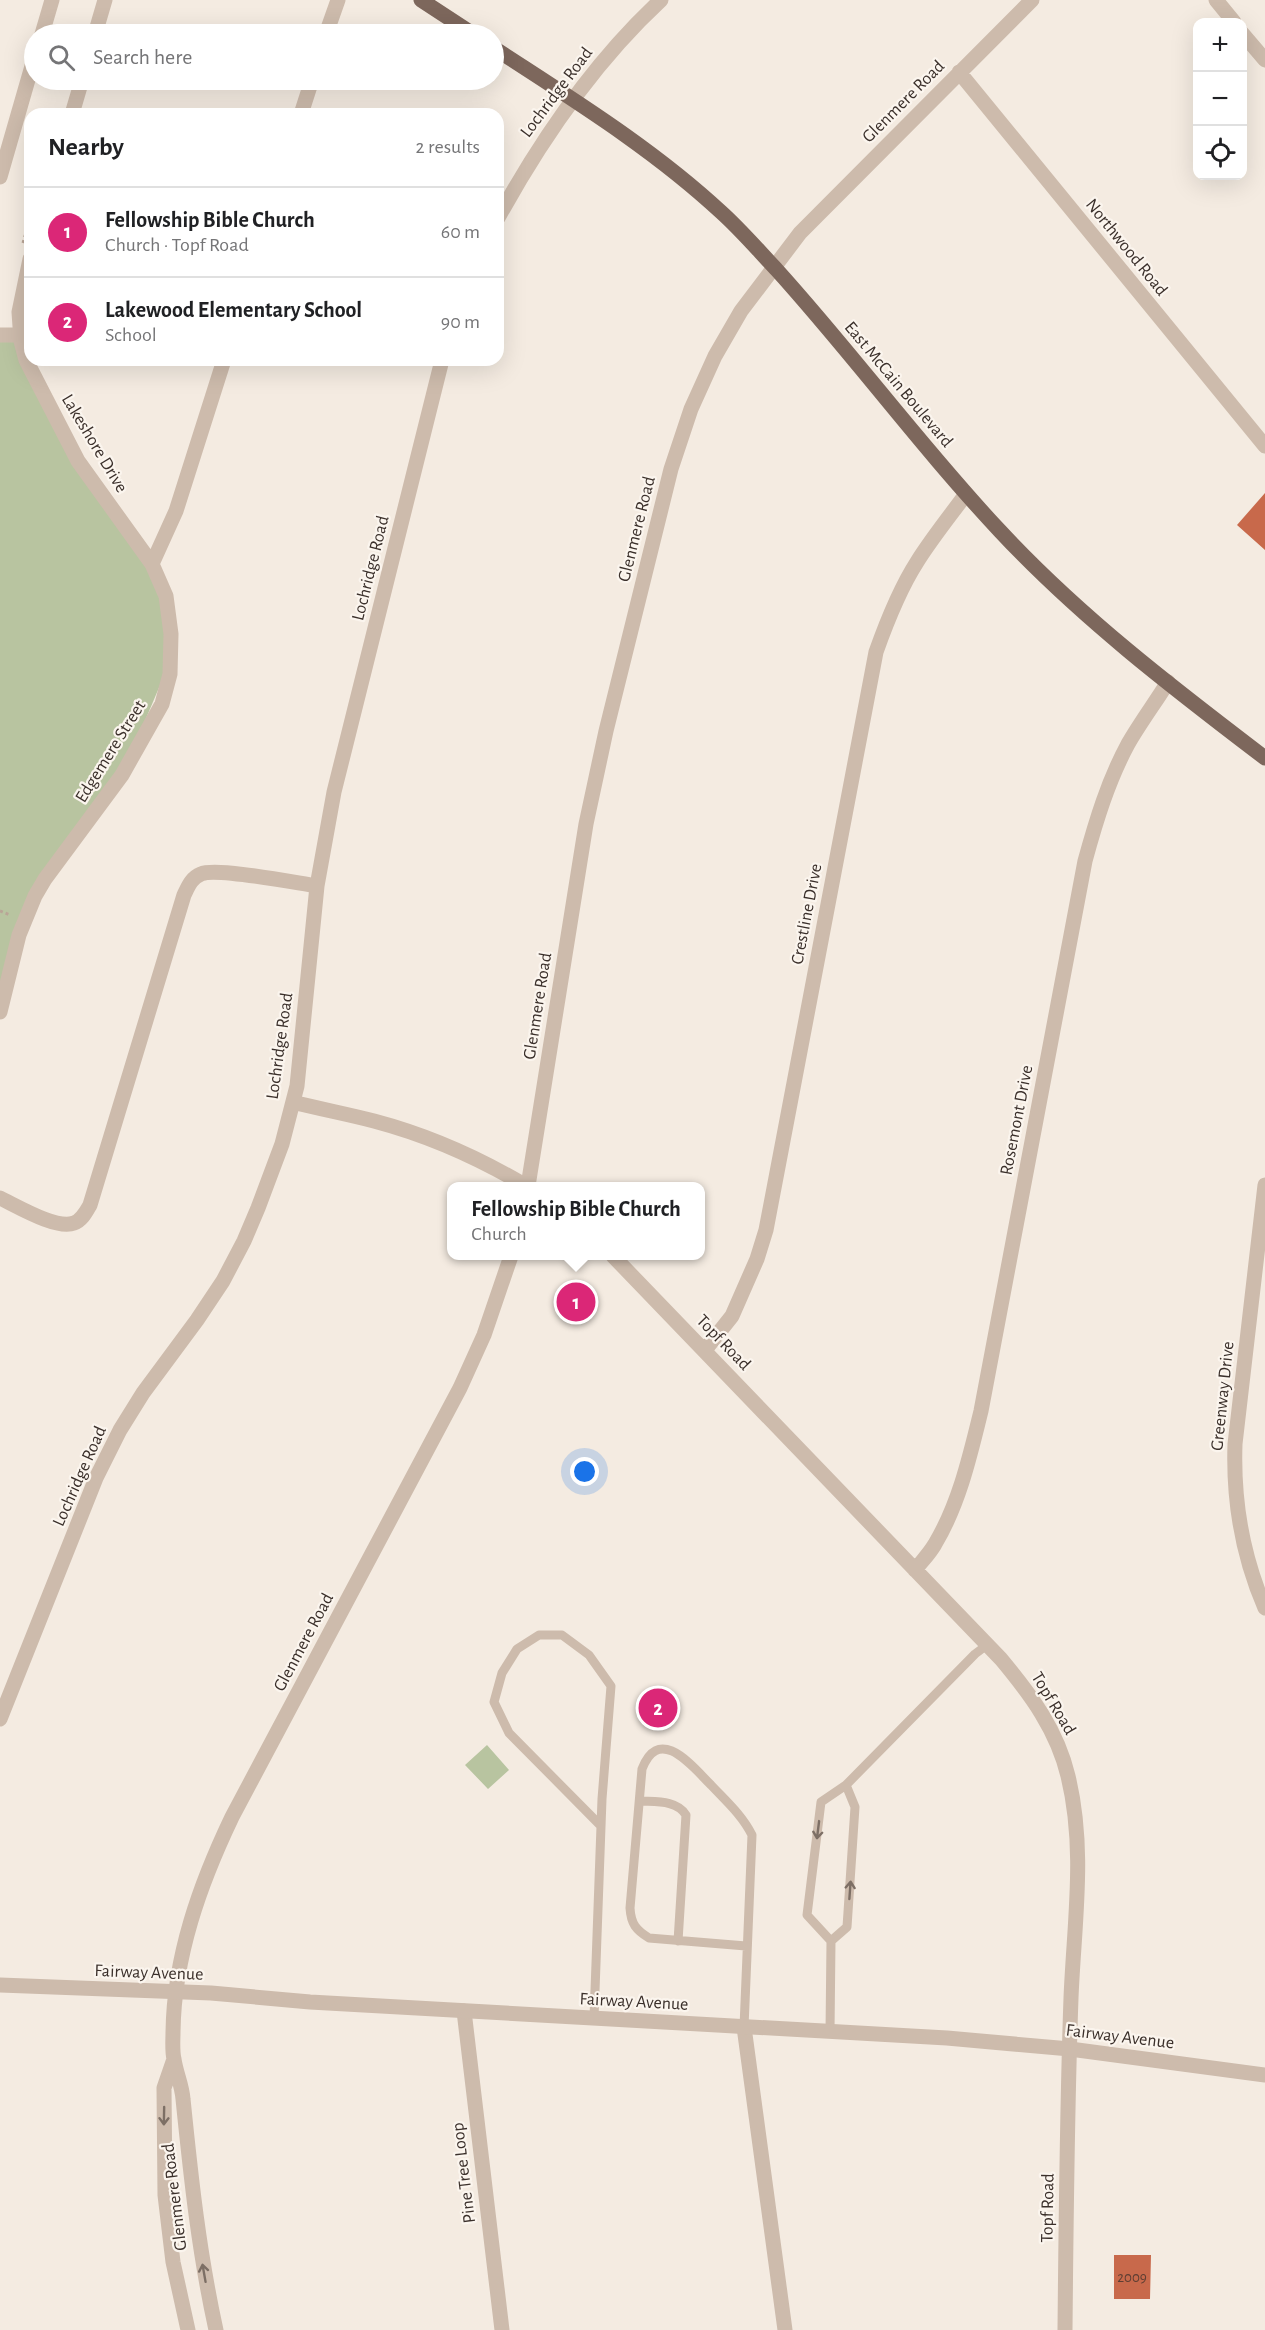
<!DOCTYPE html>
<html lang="en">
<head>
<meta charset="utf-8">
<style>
  :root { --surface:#fff; --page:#f2f2f2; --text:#202124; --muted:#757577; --line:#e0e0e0; --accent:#db2777 }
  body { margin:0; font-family:"Alegreya Sans",sans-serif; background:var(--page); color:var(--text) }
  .controls { position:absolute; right:18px; top:18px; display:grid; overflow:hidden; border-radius:12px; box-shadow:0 6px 24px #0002 }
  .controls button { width:54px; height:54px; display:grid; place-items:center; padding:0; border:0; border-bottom:2px solid var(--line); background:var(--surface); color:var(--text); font:30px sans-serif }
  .you { position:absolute; left:585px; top:1472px; width:21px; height:21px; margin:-15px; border:4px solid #fff; border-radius:50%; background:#1a73e8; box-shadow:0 0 0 9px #1a73e833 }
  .badge { display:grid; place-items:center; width:39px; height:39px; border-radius:50%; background:var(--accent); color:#fff; font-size:20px; font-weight:700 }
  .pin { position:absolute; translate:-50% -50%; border:3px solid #fff; box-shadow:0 2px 6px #0006 }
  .popup { position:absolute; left:447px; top:1182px; width:258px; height:78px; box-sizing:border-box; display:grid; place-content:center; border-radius:12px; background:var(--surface); filter:drop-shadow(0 2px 4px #0005); font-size:20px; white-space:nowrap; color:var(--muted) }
  .popup b { font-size:22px; color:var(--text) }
  .popup::after { content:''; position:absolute; left:50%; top:100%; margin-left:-12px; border:12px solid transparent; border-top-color:var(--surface) }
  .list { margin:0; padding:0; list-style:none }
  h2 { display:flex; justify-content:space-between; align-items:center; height:78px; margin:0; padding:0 24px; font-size:26px }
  h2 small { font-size:20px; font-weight:400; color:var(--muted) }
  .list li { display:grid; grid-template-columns:39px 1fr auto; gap:18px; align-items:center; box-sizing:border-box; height:90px; padding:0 24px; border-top:2px solid var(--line) }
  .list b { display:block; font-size:22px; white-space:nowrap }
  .list p { margin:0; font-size:20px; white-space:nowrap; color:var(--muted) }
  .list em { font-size:20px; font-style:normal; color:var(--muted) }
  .icon { flex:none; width:33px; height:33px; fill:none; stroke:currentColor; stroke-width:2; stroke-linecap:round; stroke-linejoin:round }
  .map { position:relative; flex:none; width:1265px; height:2330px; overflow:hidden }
  .search { position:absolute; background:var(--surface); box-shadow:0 6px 24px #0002; left:24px; top:24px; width:480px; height:66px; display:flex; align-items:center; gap:15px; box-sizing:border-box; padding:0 21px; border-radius:33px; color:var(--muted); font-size:22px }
  .panel { position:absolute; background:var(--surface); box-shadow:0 6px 24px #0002; left:24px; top:108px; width:480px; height:258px; border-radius:18px }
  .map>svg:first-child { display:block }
  .green { fill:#b8c4a0 }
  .building { fill:#c8694b }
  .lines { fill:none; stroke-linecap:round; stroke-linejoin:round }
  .path { stroke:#b9a596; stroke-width:3; stroke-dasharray:3 3; stroke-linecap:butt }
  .service { stroke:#cdbbac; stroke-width:9 }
  .minor { stroke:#cdbbac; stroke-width:15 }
  .tertiary { stroke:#cdbbac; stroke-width:15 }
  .primary { stroke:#7d675c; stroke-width:15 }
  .oneway { stroke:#7d6f65 }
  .labels { text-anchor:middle; stroke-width:4.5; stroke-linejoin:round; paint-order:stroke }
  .number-label { font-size:15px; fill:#5e3e33 }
  .street-label { font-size:18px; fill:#3b302b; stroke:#fbf5ee }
</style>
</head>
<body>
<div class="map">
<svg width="1265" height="2330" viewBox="0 0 1265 2330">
  <rect width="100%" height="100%" fill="#f4ebe1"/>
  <path class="green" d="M0 335H20L58 425 152 564 172 657 122 775 35 896 0 1012Z
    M487 1745 509 1770 488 1789 465 1765Z"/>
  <path class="building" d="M1265 493V550L1237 525Z
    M1114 2255H1151L1150 2299H1114Z"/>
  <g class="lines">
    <path class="path" d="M23 243 30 219
      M0 911 10 915"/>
    <path class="service" d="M640 1801C656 1802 677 1800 686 1815L678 1941
      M831 1941 847 1927 855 1807 846 1785
      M594 2018 602 1799 611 1686 589 1655 562 1635H539L517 1649 502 1673 494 1702 509 1733 601 1826
      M744 2027 752 1835C742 1815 726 1801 711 1785 692 1766 659 1724 642 1769L630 1908C631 1924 636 1930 649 1938L746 1946
      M830 2032 831 1941 807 1915 821 1802 846 1785 975 1654 987 1645"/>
    <path class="minor" d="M1216 0 1234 22
      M1242 33 1265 60
      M42 34 52 0
      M95 34 105 0
      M326 34 338 0
      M959 72 1265 446
      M72 114 82 80
      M301 114 312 80
      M0 177 34 59
      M498 218C542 138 594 62 661 0
      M30 259 19 312 21 341 26 360 78 461 152 564
      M0 335H20
      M0 1012 19 935 35 896 45 879 122 775 162 704 170 674 171 634 166 596 152 564 176 511 224 360
      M293 1102C320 1109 347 1114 374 1121 427 1135 479 1158 526 1186
      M1265 1185 1235 1444C1233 1502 1242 1555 1265 1608
      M528 1186 586 824 606 731 671 469 691 409 715 356 741 311 800 233 1032 0
      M0 1198C17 1206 57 1230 74 1223 82 1220 86 1212 90 1205L184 895C188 887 191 878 201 874 216 867 296 883 317 886
      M613 1256 1001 1659C1031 1695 1057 1730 1068 1776 1086 1850 1074 1923 1071 1998 1067 2109 1066 2219 1065 2330
      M705 1350 732 1316 757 1259 766 1230 876 652C887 621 899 590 917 562 932 538 950 516 966 494
      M915 1570C922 1561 930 1553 935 1544 959 1504 970 1456 981 1411L1085 861C1096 821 1108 781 1128 744 1140 723 1155 703 1168 682
      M0 1719 96 1478 120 1430 143 1393 197 1320 223 1281 244 1241 258 1208 282 1144 297 1086 317 886 334 792 442 360
      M464 2011 502 2330
      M744 2027 785 2330
      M174 2059 164 2088 165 2195 173 2262 188 2330
      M216 2330C199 2253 191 2178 183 2099 182 2085 176 2073 174 2059 172 2051 173 2040 173 2032 174 1956 200 1884 232 1817L460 1388 484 1335 511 1256"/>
    <path class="tertiary" d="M0 1985 211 1993 310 2002 947 2038 1070 2049 1265 2075"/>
    <path class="primary" d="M421 0 473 34
      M494 48C572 99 652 148 721 212 741 230 758 250 776 269 853 354 921 447 1000 531 1079 616 1173 688 1265 758"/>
  </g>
  <defs><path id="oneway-shaft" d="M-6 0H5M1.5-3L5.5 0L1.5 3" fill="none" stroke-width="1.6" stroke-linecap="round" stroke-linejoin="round" transform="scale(1.5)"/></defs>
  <g class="oneway">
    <use href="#oneway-shaft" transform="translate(818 1830) rotate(97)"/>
    <use href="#oneway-shaft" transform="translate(850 1890) rotate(-86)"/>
    <use href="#oneway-shaft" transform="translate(164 2116) rotate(91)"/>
    <use href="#oneway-shaft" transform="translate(204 2273) rotate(-100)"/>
  </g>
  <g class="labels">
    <g class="number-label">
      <text x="1132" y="2282">2009</text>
    </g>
    <g class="street-label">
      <text transform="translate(556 92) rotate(-53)" y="6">Lochridge Road</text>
      <text transform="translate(903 101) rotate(-45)" y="6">Glenmere Road</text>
      <text transform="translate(1127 247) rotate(51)" y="6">Northwood Road</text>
      <text transform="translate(899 384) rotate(50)" y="6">East McCain Boulevard</text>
      <text transform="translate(95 443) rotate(59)" y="6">Lakeshore Drive</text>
      <text transform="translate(636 529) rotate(-76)" y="6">Glenmere Road</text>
      <text transform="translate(370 568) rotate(-76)" y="6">Lochridge Road</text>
      <text transform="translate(110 751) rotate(-58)" y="6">Edgemere Street</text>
      <text transform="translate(806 914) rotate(-79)" y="6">Crestline Drive</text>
      <text transform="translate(537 1006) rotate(-81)" y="6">Glenmere Road</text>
      <text transform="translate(279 1046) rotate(-82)" y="6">Lochridge Road</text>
      <text transform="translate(1016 1120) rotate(-79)" y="6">Rosemont Drive</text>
      <text transform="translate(724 1342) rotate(46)" y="6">Topf Road</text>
      <text transform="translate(1222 1396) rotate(-84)" y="6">Greenway Drive</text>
      <text transform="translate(79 1476) rotate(-66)" y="6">Lochridge Road</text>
      <text transform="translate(303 1642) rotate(-62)" y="6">Glenmere Road</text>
      <text transform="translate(1054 1703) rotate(59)" y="6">Topf Road</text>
      <text transform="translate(149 1972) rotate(2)" y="6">Fairway Avenue</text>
      <text transform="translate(634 2001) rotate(3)" y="6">Fairway Avenue</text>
      <text transform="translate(1120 2036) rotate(7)" y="6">Fairway Avenue</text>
      <text transform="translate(463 2173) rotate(-97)" y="6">Pine Tree Loop</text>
      <text transform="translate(174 2197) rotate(-97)" y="6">Glenmere Road</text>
      <text transform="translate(1047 2208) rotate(-89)" y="6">Topf Road</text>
    </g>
  </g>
</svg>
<div class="controls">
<button>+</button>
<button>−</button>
<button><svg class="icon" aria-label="locate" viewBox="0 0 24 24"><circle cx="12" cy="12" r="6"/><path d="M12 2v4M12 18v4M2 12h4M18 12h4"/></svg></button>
</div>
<div class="you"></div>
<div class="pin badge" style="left:576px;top:1302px">1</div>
<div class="popup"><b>Fellowship Bible Church</b>Church</div>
<div class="pin badge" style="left:658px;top:1708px">2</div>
<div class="search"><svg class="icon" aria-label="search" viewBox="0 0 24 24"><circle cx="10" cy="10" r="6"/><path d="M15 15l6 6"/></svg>Search here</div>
<section class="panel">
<h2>Nearby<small>2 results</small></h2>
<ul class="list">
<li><span class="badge">1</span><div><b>Fellowship Bible Church</b><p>Church · Topf Road</p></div><em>60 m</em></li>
<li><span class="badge">2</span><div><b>Lakewood Elementary School</b><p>School</p></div><em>90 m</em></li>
</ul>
</section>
</div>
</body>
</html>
